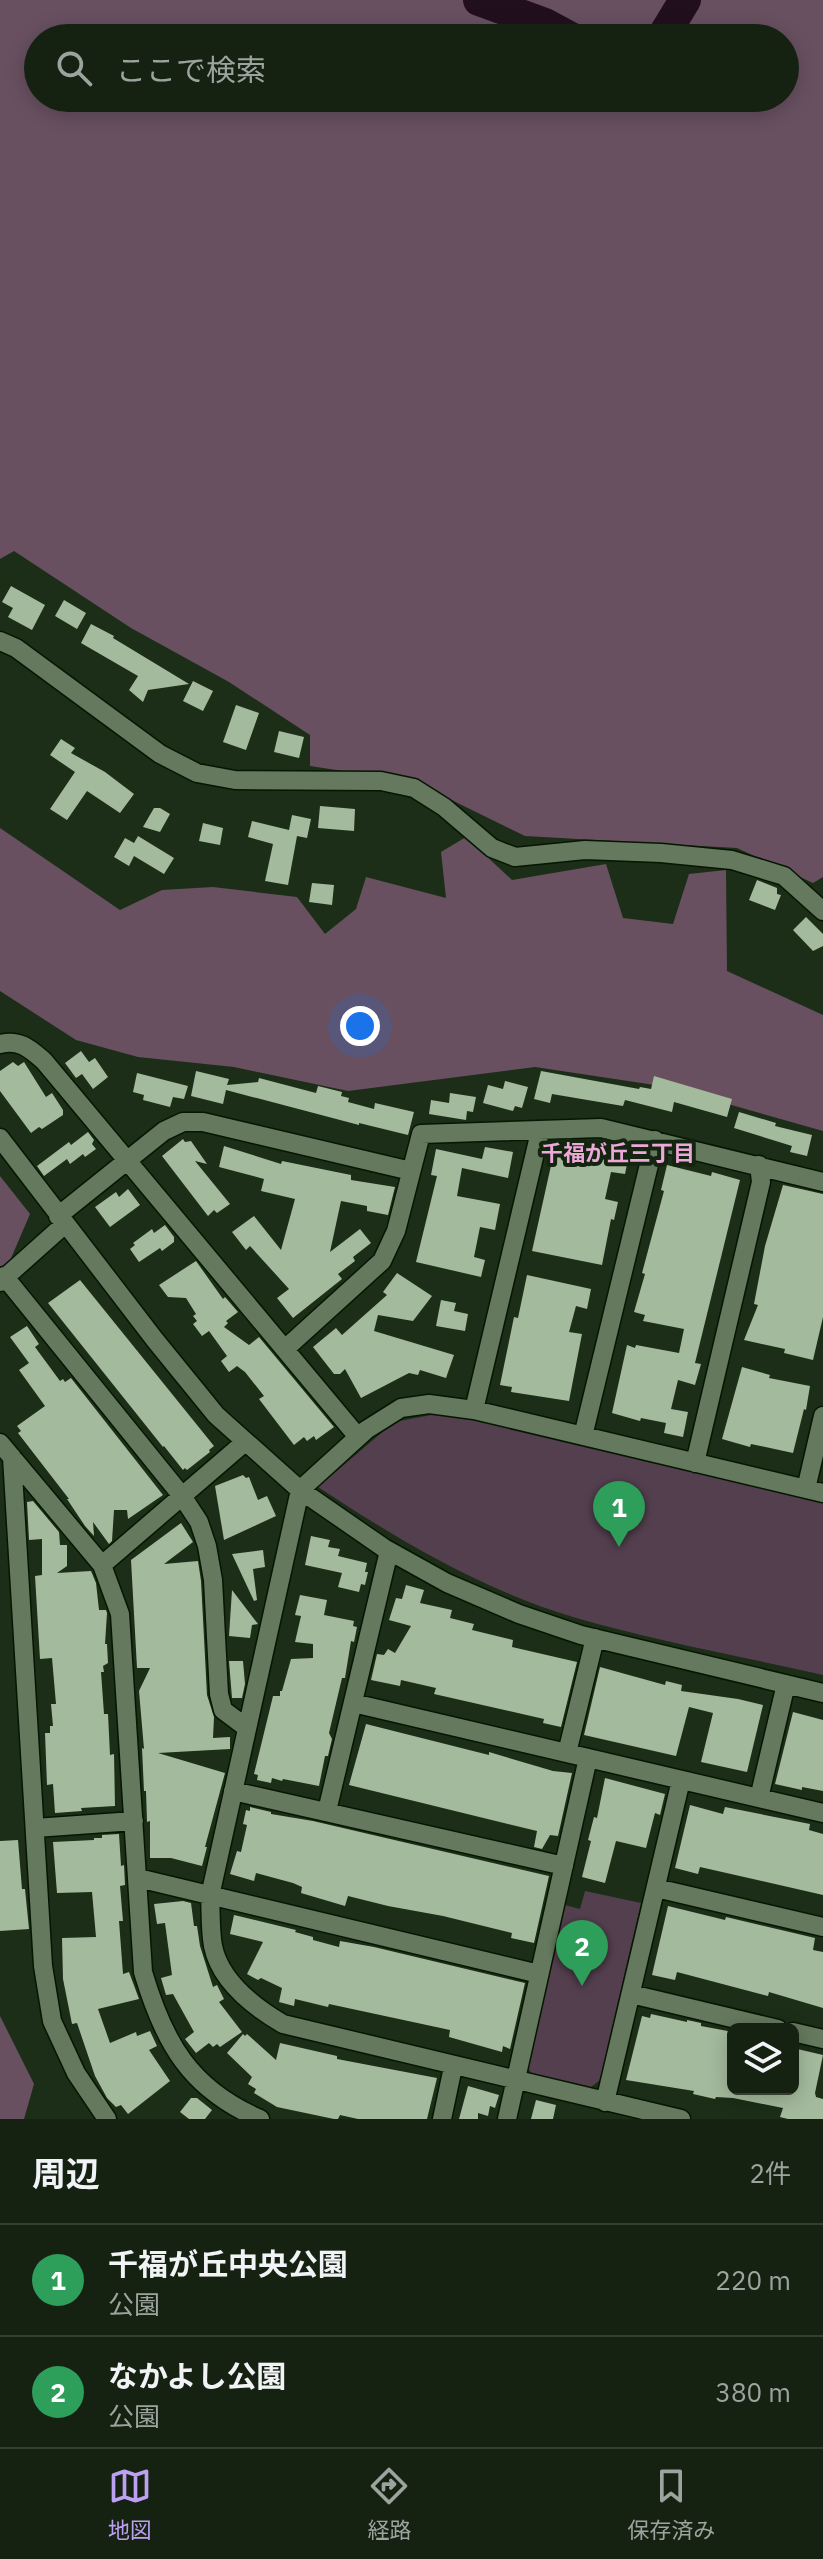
<!DOCTYPE html>
<html lang="ja">
<head>
<meta charset="utf-8">
<style>
  :root { --surface:#152211; --page:#1e2a1a; --text:#f1f3f6; --muted:#9da49f; --line:#343f31; --accent:#bca0f2 }
  body { margin:0; font-family:"IBM Plex Sans","Noto Sans JP",sans-serif; background:var(--page); color:var(--text) }
  .controls { position:absolute; right:24px; bottom:24px; display:grid; overflow:hidden; border-radius:12px; box-shadow:0 4px 20px #0003 }
  .controls button { width:72px; height:72px; display:grid; place-items:center; padding:0; border:0; border-bottom:2px solid var(--line); background:var(--surface); color:var(--text); font:40px sans-serif }
  .you { position:absolute; left:360px; top:1026px; width:28px; height:28px; margin:-20px; border:6px solid #fff; border-radius:50%; background:#1a73e8; box-shadow:0 0 0 12px #1a73e833 }
  .badge { display:grid; place-items:center; width:52px; height:52px; border-radius:50%; background:var(--accent); color:#fff; font-size:26px; font-weight:700 }
  .pin { position:absolute; translate:-50% -66px; filter:drop-shadow(0 2px 4px #0008) }
  .pin::after { content:''; position:absolute; top:42px; width:28px; height:24px; background:inherit; clip-path:polygon(0 0,100% 0,50% 100%) }
  .list { margin:0; padding:0; list-style:none }
  h2 { display:flex; justify-content:space-between; align-items:center; height:104px; margin:0; padding:0 32px; font-size:34px }
  h2 small { font-size:26px; font-weight:400; color:var(--muted) }
  .list li { display:grid; grid-template-columns:52px 1fr auto; gap:24px; align-items:center; box-sizing:border-box; height:112px; padding:0 32px; border-top:2px solid var(--line) }
  .list b { display:block; font-size:30px; white-space:nowrap }
  .list p { margin:0; font-size:26px; white-space:nowrap; color:var(--muted) }
  .list em { font-size:26px; font-style:normal; color:var(--muted) }
  .icon { flex:none; width:44px; height:44px; fill:none; stroke:currentColor; stroke-width:2; stroke-linecap:round; stroke-linejoin:round }
  .map { position:relative; flex:none; width:823px; height:2119px; overflow:hidden }
  .search { position:absolute; background:var(--surface); box-shadow:0 4px 20px #0003; left:24px; right:24px; top:24px; height:88px; display:flex; align-items:center; gap:20px; box-sizing:border-box; padding:0 28px; border-radius:44px; color:var(--muted); font-size:30px }
  .sheet { height:328px; background:var(--surface) }
  nav { display:flex; justify-content:space-around; align-items:center; box-sizing:border-box; height:112px; border-top:2px solid var(--line); background:var(--surface); font-size:22px; color:var(--muted) }
  nav a { display:grid; justify-items:center; gap:4px }
  nav .on { color:var(--accent) }
  .map>svg:first-child { display:block }
  .green { fill:#543f4e }
  .forest { fill:#685060; fill-rule:evenodd }
  .lines { fill:none; stroke-linecap:round; stroke-linejoin:round }
  .river { stroke:#220f1d; stroke-width:32 }
  .building { fill:#a4ba9d }
  .minor-casing { stroke:#061602; stroke-width:21 }
  .minor { stroke:#64795e; stroke-width:18 }
  .labels { text-anchor:middle; stroke-width:8; stroke-linejoin:round; paint-order:stroke }
  .neighbourhood-label { font-size:22px; font-weight:bold; fill:#eca8d8; stroke:#13250e }
</style>
</head>
<body>
<div class="map">
<svg width="823" height="2119" viewBox="0 0 823 2119">
  <rect width="100%" height="100%" fill="#1c2e17"/>
  <path class="green" d="M437 1414 469 1419 823 1503V1675C740 1656 655 1641 573 1617 482 1590 397 1539 318 1487L394 1422Z
    M585 1891 641 1903 600 2080 591 2087 531 2073 525 2062 561 1904 580 1909Z"/>
  <path class="forest" d="M0 0H823V877L813 883 737 848 525 836 415 782 310 766V735L229 682 131 628 14 551 0 559ZM38 38H785V98H38Z
    M0 828 120 910 162 890 213 887 297 897 325 934 356 909 366 877 446 898 441 852 466 837 512 880 606 864 623 918 673 924 689 874 726 870 727 971 823 1015V1131L668 1087 535 1067 348 1091 234 1067 138 1057 76 1040 0 991Z
    M0 1176 30 1214 0 1284Z
    M0 2016 34 2084 24 2119H0Z"/>
  <g class="lines">
    <path class="river" d="M479 0 545 24 571 38
      M662 38 685 0"/>
  </g>
  <path class="building" d="M11 586 45 605 32 630 8 617 13 608 2 602Z
    M64 600 86 613 77 629 55 616Z
    M91 624 114 636 113 638 189 684 148 690 143 702 129 690 138 676 81 643Z
    M193 681 213 691 203 711 183 701Z
    M236 705 259 713 246 750 223 742Z
    M279 731 304 737 299 758 274 752Z
    M61 739 75 748 71 753 105 772 134 794 120 813 87 791 67 820 50 809 75 772 50 755Z
    M320 806 355 809 354 831 318 828Z
    M154 808H160L170 814 160 832 143 827Z
    M292 815 311 819 307 838 297 836 288 885 265 881 273 844 248 837 252 821 289 830Z
    M203 823 223 828 220 845 199 841Z
    M138 836 174 858 164 874 134 856 129 866 114 857 125 838 134 843Z
    M757 880 777 888V894L781 895 775 910 749 900Z
    M312 883 334 885 332 905 309 902Z
    M806 917 823 934V946L813 951 793 930Z
    M81 1051 89 1062 95 1058 108 1077 93 1089 82 1074 76 1078 65 1063Z
    M13 1062 18 1066 24 1062 46 1097 52 1093 63 1110V1115L42 1129 39 1127 31 1133 0 1091V1071Z
    M196 1071 229 1079 227 1085 258 1082 259 1078 316 1093 318 1086 342 1092 341 1096 349 1098 348 1102 374 1109 375 1103 414 1112 408 1135 359 1123V1125L226 1090 223 1104 191 1096Z
    M541 1071 639 1089 640 1087 651 1089 654 1076 732 1099 727 1117 674 1102 672 1112 625 1100 623 1106 552 1094 550 1103 534 1099Z
    M137 1073 188 1086 184 1099 173 1097 170 1107 143 1100 144 1095 133 1092Z
    M505 1081 528 1087 522 1108 515 1106 513 1111 483 1103 488 1085 503 1089Z
    M450 1093 476 1097 473 1112 467 1111 466 1120 429 1114 431 1100 449 1103Z
    M739 1112 776 1123 775 1126 812 1135 807 1156 790 1152 792 1146 734 1128Z
    M88 1132 94 1140 92 1144 96 1149 85 1157 83 1154 70 1164 67 1159 44 1176 37 1166 69 1142 71 1145Z
    M183 1139 185 1142 191 1141 207 1164 195 1161 230 1204 217 1213 214 1210 208 1216 162 1156Z
    M556 1143 600 1152 602 1143 630 1149 625 1174 611 1172 605 1199 618 1202 614 1220 611 1219 602 1265 532 1251Z
    M224 1146 281 1164 282 1161 351 1175V1180L395 1187 388 1215 367 1211V1206L341 1201 330 1252 360 1229 371 1243 353 1257 355 1261 338 1274 342 1279 293 1318 277 1298 289 1289 250 1246 246 1250 232 1232 254 1216 281 1250 295 1199 261 1191 264 1179 219 1167Z
    M485 1147 513 1152 508 1178 462 1168 457 1196 500 1204 495 1230 480 1227 474 1257 485 1260 481 1277 416 1262 437 1176 431 1175 436 1149 482 1159Z
    M667 1165 711 1176 712 1172 740 1180 695 1363 701 1364 695 1385 678 1380 671 1409 688 1412 683 1437 664 1433 666 1423 641 1418 640 1421 612 1413 627 1345 635 1348 636 1345 679 1353 684 1329 643 1321 645 1315 634 1312 645 1274 642 1273 664 1191 661 1190Z
    M783 1185 823 1194V1317L813 1360 784 1353 785 1349 744 1340 758 1305 754 1304 765 1246Z
    M128 1189 140 1205 110 1227 95 1207 116 1192 119 1197Z
    M165 1225 174 1237V1242L162 1251 160 1248 139 1262 130 1249 135 1245 133 1243 152 1229 154 1233Z
    M196 1261 223 1299 225 1297 238 1312 226 1321 228 1323 224 1327 249 1345 259 1337 334 1427 316 1440 314 1436 307 1441 304 1437 294 1445 259 1399 264 1396 245 1372 237 1366 229 1372 221 1361 227 1356 209 1331 202 1336 193 1324 197 1321 193 1316 196 1314 186 1298 168 1297 159 1285Z
    M397 1273 432 1296 413 1321 378 1315 374 1331 454 1355 446 1378 420 1370 418 1375 409 1373 361 1398 345 1369 340 1374H334L313 1347 336 1328 342 1335 387 1295 383 1292Z
    M527 1275 591 1289 587 1309 576 1306 569 1332 582 1334 569 1401 511 1392 512 1387 500 1385 514 1317 518 1318Z
    M80 1280 214 1446 209 1450 210 1452 187 1470 185 1468 183 1470 164 1446 163 1447 48 1303Z
    M441 1300 456 1303 454 1311 468 1314 465 1331 436 1326Z
    M27 1326 39 1344 35 1347 60 1381 63 1379 65 1382 71 1378 163 1495 128 1519 127 1510H114L112 1541 109 1544 93 1522 94 1536 85 1526 67 1499H69L18 1433 21 1431 17 1426 45 1406 19 1370 29 1363 10 1337Z
    M742 1367 770 1375 769 1378 810 1386 806 1410 804 1409 793 1453 751 1444 750 1447 722 1439Z
    M243 1475 246 1478 249 1477 258 1500 267 1496 276 1516 224 1540 215 1486Z
    M33 1501 59 1532 60 1545H67V1566L57 1573 91 1571 96 1583 99 1610H106L107 1613 105 1644H107L108 1663 103 1666 104 1672H101L104 1714H108L110 1755 114 1754 115 1806 81 1808 82 1811 55 1813 53 1784 47 1785 45 1733H50V1726H53L51 1704H56L52 1658 40 1659 35 1576 42 1575V1539L29 1540 27 1502Z
    M181 1523 193 1542 164 1564 198 1561 201 1581 207 1695 214 1717 213 1738 230 1737V1749L158 1753 225 1773 205 1847H207L202 1866 171 1858H150V1821L147 1822 146 1791H144L142 1748 144 1749 139 1691 150 1668H137L131 1560Z
    M311 1536 330 1540 328 1547 340 1549 338 1556 367 1563 365 1572H368L365 1585 361 1584 359 1592 338 1587 342 1573 305 1565Z
    M263 1550 265 1567 253 1569 257 1600 254 1601 232 1554Z
    M406 1585 424 1590 420 1603 452 1610 450 1618 474 1624 472 1630 513 1640 512 1647 577 1662 561 1727 543 1723 544 1719 434 1694 436 1688 401 1680 400 1686 371 1680 377 1654 384 1655 388 1649 395 1653 411 1626 389 1620 396 1598 402 1599Z
    M232 1590 258 1624 252 1625 250 1638 229 1636Z
    M300 1595 327 1600 324 1615 354 1621 353 1626 357 1627 354 1642 351 1641 345 1678H342L329 1733 332 1739 328 1756H325L319 1786 283 1779 282 1781 272 1778 271 1783 257 1780 258 1775 254 1774 273 1696H280V1691H282L291 1659 313 1658V1644L295 1642 301 1616 295 1615Z
    M229 1661H243L245 1684 242 1698H232Z
    M600 1667 665 1685 666 1681 682 1685 681 1691 738 1699 763 1705 747 1772 701 1762 713 1713 689 1707 676 1756 584 1735Z
    M793 1712 823 1720V1791L802 1787V1790L775 1784Z
    M366 1724 489 1755V1752L553 1771 572 1773 558 1836 550 1835 542 1849 534 1847 537 1831 349 1785Z
    M605 1778 665 1794 660 1815 655 1813 646 1848 616 1841 605 1883 582 1877 591 1841 588 1840 594 1817 597 1818Z
    M690 1805 723 1814 725 1807 810 1824 809 1830 823 1834V1895L700 1867 698 1874 675 1868Z
    M250 1807 271 1812V1814L313 1821 549 1876 534 1943 511 1938 512 1933 443 1916 388 1906 348 1896 345 1906 301 1893 302 1887 293 1883 256 1873 254 1881 230 1874 237 1851 241 1852 247 1825 243 1824 246 1810 250 1811Z
    M119 1834 121 1866 124 1865 125 1885 120 1886 123 1921H119L123 1974 129 1972 139 1999 98 2009 110 2043 136 2032 137 2036 150 2031 157 2046 149 2050 170 2081 128 2114 121 2105 116 2107 107 2098 95 2076 77 2023 72 2024 63 1979 62 1938 96 1937 92 1892 57 1893 53 1842 94 1840V1838H102V1835Z
    M18 1840 22 1889H25L29 1929 0 1931V1841Z
    M183 1901 191 1903 194 1926H197L200 1946 213 1987 217 1985 224 1999 219 2002 242 2032 220 2047 217 2044 213 2047 209 2043 196 2053 185 2039 194 2032 173 1994 166 1995 161 1978 172 1975 165 1923 157 1924 154 1904Z
    M668 1906 725 1920 726 1917 815 1938 813 1950 823 1952V2008L769 1992 768 1996 677 1972 675 1980 652 1975Z
    M234 1915 296 1930 295 1932 313 1937V1940L339 1947 340 1941 374 1947 525 1983 510 2049 503 2046 502 2052 449 2037 450 2030 329 2004 328 2007 295 1999 294 2006 279 2002 282 1988 261 1978 258 1980 247 1974 263 1942 230 1934Z
    M651 2014 687 2022V2020L701 2023V2026L733 2032V2089H793V2048L823 2055 815 2093 816 2097 823 2099V2119H788L780 2117 783 2108 733 2098 716 2097 715 2099 693 2094 694 2091 626 2080 642 2016 650 2018Z
    M243 2034 245 2036 247 2034 276 2060 280 2043 337 2056V2059L437 2078 427 2119H358L340 2115 338 2119H334L277 2107 254 2093 256 2089 248 2084 252 2077 227 2053Z
    M468 2086 499 2095 495 2108 490 2106 488 2116 478 2113V2119H459Z
    M191 2098H197L212 2110 205 2119H189L180 2112Z
    M536 2100 556 2105 553 2119H531Z"/>
  <g class="lines">
    <defs>
      <path id="minor" d="M0 641 16 648 160 754 197 773 235 780 381 781 414 788 444 807 492 848 515 857 585 850 661 853 732 860 784 876 823 911
        M0 1044C20 1039 30 1049 44 1061L358 1437
        M0 1138 155 1340 216 1415 300 1490 384 1548 447 1583 519 1614 581 1635 823 1693
        M58 1216 164 1131 183 1122H203L411 1171
        M4 1276 182 1496 199 1522 207 1546 213 1580 219 1694 223 1710 247 1728
        M0 1282 65 1224
        M285 1349 382 1261 396 1231 421 1134 601 1128 823 1182
        M474 1410 540 1132
        M583 1436 655 1140
        M0 1443 102 1565 120 1614 143 1972C164 2043 190 2089 260 2119
        M12 1457 43 1966 52 2021 76 2073 107 2119
        M695 1463 761 1182 759 1165
        M806 1489 823 1416
        M102 1565 245 1442
        M353 1703 823 1813
        M567 1753 595 1638
        M233 1791 564 1866
        M759 1798 786 1684
        M327 1811 389 1551
        M35 1828 134 1821
        M138 1878 539 1974
        M656 1888 823 1927
        M631 1994 778 2029
        M793 2032 823 2039
        M605 2102 681 1780
        M442 2119 453 2067
        M507 2119 588 1758
        M681 2119 283 2024C254 2007 220 1981 213 1946 210 1930 211 1912 210 1896L300 1490 366 1430 401 1408 429 1404 474 1410 823 1493"/>
    </defs>
    <use href="#minor" class="minor-casing"/>
    <use href="#minor" class="minor"/>
  </g>
  <g class="labels">
    <g class="neighbourhood-label">
      <text x="618" y="1161">千福が丘三丁目</text>
    </g>
  </g>
</svg>
<div class="controls">
<button><svg class="icon" aria-label="layers" viewBox="0 0 24 24"><path d="M12 4l9 5-9 5-9-5zM3 14l9 5 9-5"/></svg></button>
</div>
<div class="you"></div>
<div class="pin badge" style="left:619px;top:1547px;background:#2e9e5b">1</div>
<div class="pin badge" style="left:582px;top:1986px;background:#2e9e5b">2</div>
<div class="search"><svg class="icon" aria-label="search" viewBox="0 0 24 24"><circle cx="10" cy="10" r="6"/><path d="M15 15l6 6"/></svg>ここで検索</div>
</div>
<section class="sheet">
<h2>周辺<small>2件</small></h2>
<ul class="list">
<li><span class="badge" style="background:#2e9e5b">1</span><div><b>千福が丘中央公園</b><p>公園</p></div><em>220 m</em></li>
<li><span class="badge" style="background:#2e9e5b">2</span><div><b>なかよし公園</b><p>公園</p></div><em>380 m</em></li>
</ul>
</section>
<nav>
<a class="on"><svg class="icon" aria-label="map" viewBox="0 0 24 24"><path d="M3 6l6-2 6 2 6-2v14l-6 2-6-2-6 2zM9 4v14M15 6v14"/></svg>地図</a>
<a><svg class="icon" aria-label="directions" viewBox="0 0 24 24"><path d="M12 3l9 9-9 9-9-9zM9 14v-3h6M13 9l2 2-2 2"/></svg>経路</a>
<a><svg class="icon" aria-label="saved" viewBox="0 0 24 24"><path d="M7 4h10v16l-5-4-5 4z"/></svg>保存済み</a>
</nav>
</body>
</html>
